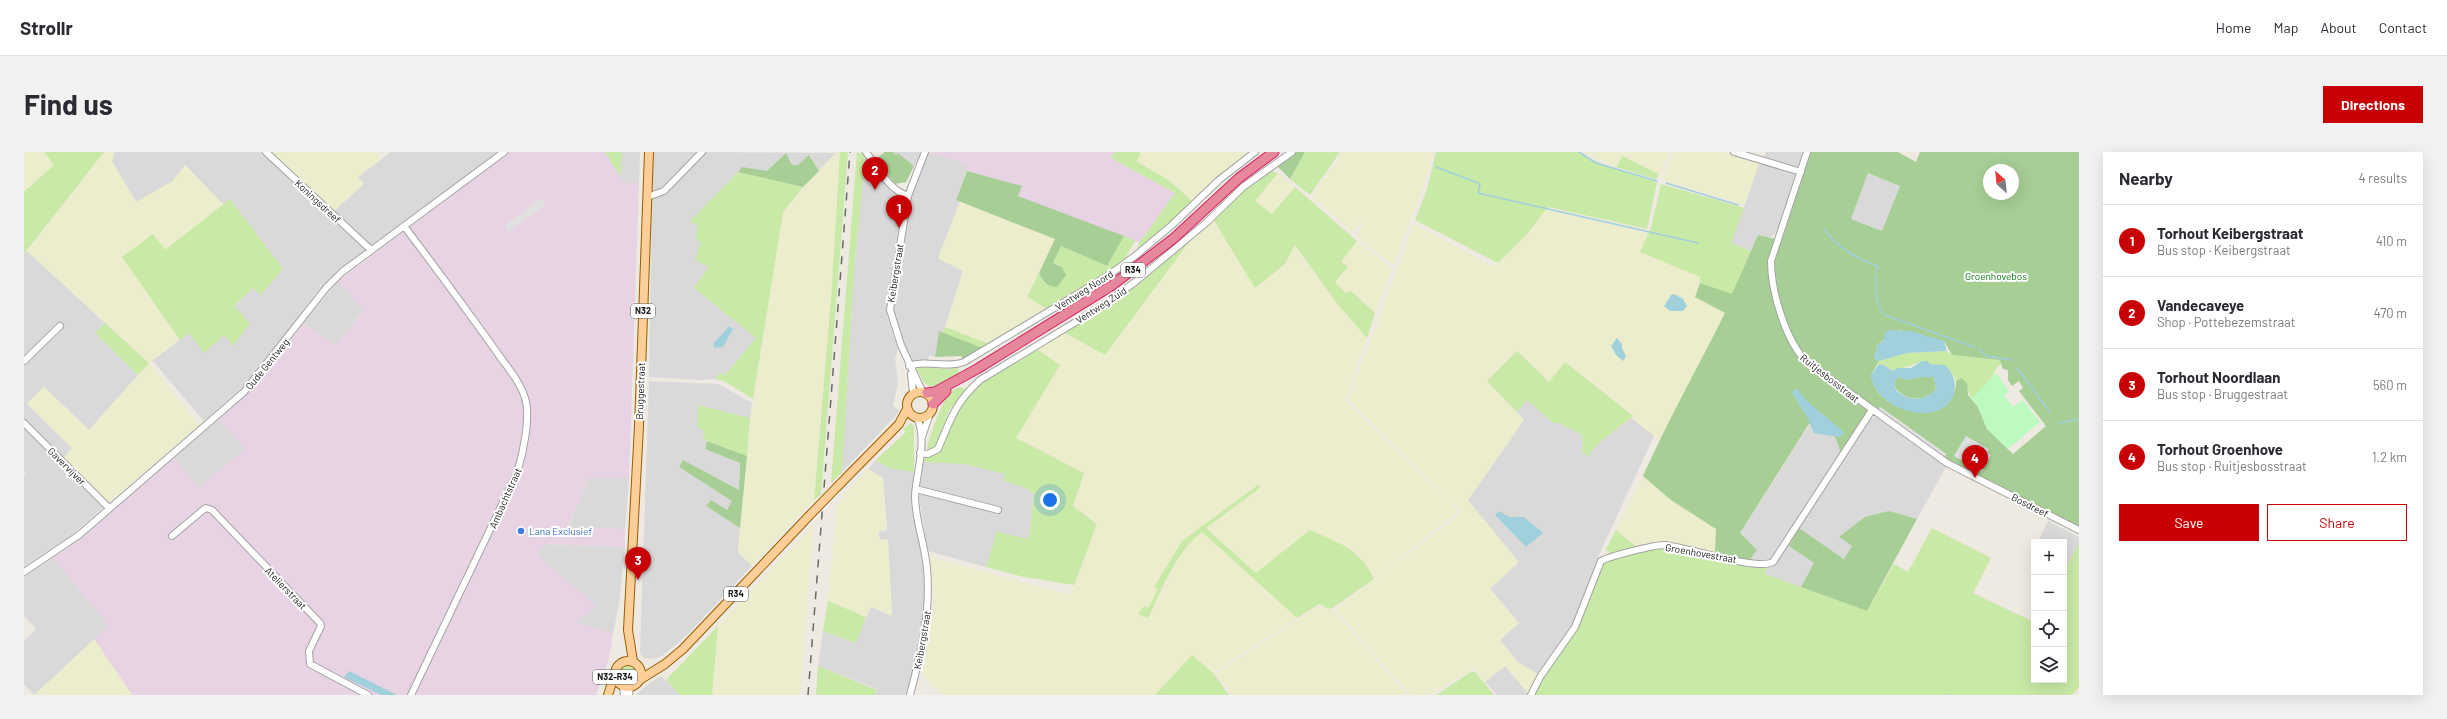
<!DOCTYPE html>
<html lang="en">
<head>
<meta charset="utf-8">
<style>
  :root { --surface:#fff; --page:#f2f2f3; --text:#2b2b33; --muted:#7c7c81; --line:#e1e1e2; --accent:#c80005 }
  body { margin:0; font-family:Barlow,sans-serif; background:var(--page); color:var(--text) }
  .controls { position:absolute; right:12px; bottom:12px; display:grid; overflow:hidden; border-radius:0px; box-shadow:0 4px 16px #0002 }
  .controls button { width:36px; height:36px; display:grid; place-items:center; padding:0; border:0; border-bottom:1px solid var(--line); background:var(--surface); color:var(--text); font:20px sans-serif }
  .compass { position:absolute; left:1959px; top:12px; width:36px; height:36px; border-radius:50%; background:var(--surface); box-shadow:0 4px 16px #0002; rotate:333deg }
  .you { position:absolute; left:1026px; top:348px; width:14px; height:14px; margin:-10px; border:3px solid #fff; border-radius:50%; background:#1a73e8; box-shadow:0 0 0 6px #1a73e833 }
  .badge { display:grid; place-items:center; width:26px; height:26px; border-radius:50%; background:var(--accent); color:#fff; font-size:13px; font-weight:700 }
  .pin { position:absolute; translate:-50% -33px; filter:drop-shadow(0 1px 2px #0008) }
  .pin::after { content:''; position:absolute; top:21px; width:14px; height:12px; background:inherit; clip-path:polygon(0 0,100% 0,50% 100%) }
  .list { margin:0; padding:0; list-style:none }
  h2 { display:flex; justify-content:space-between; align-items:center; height:52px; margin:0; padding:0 16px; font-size:17px }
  h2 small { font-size:13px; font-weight:400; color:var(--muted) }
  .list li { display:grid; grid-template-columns:26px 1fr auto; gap:12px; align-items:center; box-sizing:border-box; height:72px; padding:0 16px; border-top:1px solid var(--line) }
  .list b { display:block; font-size:15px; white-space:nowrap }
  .list p { margin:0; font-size:13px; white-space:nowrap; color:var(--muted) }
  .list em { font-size:13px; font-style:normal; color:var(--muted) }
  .actions { display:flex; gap:8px; padding:12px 16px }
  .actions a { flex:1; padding:9px 0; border:1px solid var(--accent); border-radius:0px; text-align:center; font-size:14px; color:var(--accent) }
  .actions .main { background:var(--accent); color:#fff }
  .icon { flex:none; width:22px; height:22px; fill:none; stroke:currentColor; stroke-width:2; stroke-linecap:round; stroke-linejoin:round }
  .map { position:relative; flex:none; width:2055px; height:543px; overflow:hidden; border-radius:0px }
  header { display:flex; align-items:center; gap:24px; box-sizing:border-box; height:56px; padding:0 20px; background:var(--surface); border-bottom:1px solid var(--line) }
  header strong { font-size:19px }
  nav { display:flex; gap:22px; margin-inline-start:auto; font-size:14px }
  .intro { display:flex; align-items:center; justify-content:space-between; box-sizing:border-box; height:96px; padding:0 24px }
  h1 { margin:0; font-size:28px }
  .button { padding:10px 18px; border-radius:0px; background:var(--accent); color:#fff; font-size:14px; font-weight:700 }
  main { display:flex; gap:24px; padding:0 24px }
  aside { flex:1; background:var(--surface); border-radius:0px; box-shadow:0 4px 16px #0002 }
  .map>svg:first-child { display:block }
  .residential { fill:#dad9d9 }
  .industrial { fill:#e7d3e4 }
  .farmland { fill:#ecedcc }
  .grass { fill:#c9e9a6 }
  .forest { fill:#a7ce95; fill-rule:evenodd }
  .park { fill:#bcfabf }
  .parking { fill:#e0e0e0 }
  .water { fill:#a0d0dc; fill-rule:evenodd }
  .pier { fill:#fff }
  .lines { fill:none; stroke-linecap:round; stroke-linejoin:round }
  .stream { stroke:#a0d0dc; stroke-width:1.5 }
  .minor-casing { stroke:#a3a3a3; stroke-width:8 }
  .major-casing { stroke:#945f00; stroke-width:10 }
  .highway-casing { stroke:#d92165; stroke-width:11 }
  .minor { stroke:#fff; stroke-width:6 }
  .major { stroke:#fdce97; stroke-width:8 }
  .highway { stroke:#e7879b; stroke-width:9 }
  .rail { stroke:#6a6a6a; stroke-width:1.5; stroke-dasharray:8 8; stroke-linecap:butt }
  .major-bridge-casing { stroke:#945f00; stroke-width:10; stroke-linecap:butt }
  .major-bridge { stroke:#fdce97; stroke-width:8 }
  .shop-dot { fill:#3f7fe0; stroke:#fff; stroke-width:1.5 }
  .labels { text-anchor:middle; stroke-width:4; stroke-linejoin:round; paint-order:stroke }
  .shield { fill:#fff; stroke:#606060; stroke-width:1 }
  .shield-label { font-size:9px; font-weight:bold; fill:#1c1c1c }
  .street-label { font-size:10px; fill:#1c1c1c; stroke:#fff }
  .park-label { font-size:10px; fill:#0a7a10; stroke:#fff }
  .shop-label { font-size:10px; fill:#366cbe; stroke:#fff; text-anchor:start }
</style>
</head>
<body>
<header>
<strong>Strollr</strong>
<nav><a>Home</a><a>Map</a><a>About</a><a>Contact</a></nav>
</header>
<div class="intro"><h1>Find us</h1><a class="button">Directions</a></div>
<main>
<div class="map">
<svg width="2055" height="543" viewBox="0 0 2055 543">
  <rect width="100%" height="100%" fill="#eee9e1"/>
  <path class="residential" d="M90 0H237L342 97 316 117 291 142 226 229 180 269 128 208 165 181 201 183 209 193 210 155 229 136 237 143 259 117 206 47 199 52 161 13 149 29 112 50 88 9Z
    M367 0H476L347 93 310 59 339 32 334 25Z
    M598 0H616L615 31H600L596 24Z
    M630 0H674L637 38 628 40Z
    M681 0 812 1 795 19 786 3 774 13H768L764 5 743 20 718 15 668 68 673 71 685 115 670 136 732 186 701 223 696 220 691 227 676 228 625 225 628 47 644 38Z
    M869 0H898L890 14 874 1 872 3Z
    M905 0 945 12 932 48 936 50 914 106 939 119 919 181 915 179 911 205 905 204 904 208 889 210 872 174 870 162V140L888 41Z
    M1742 0H1779L1775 16 1740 6Z
    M841 3 879 53 863 152V164L874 197 871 206 874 231 869 254 876 259 818 320 830 121Z
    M1735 11 1773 22 1753 78 1746 86 1734 83 1727 99 1707 91Z
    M1844 21 1876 34 1859 79 1827 67Z
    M3 99 81 171 71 181 114 223 65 278 20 235 3 252 48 296 39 307 0 267V102Z
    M314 129 340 158 312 194 279 172Z
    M625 229 695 232 728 251 726 266 674 253 681 278 679 287 683 289 681 297 716 311 715 338 659 308 655 315 708 349 703 358 682 354 716 376 714 400 728 414 663 483 638 504 626 507 618 505 616 500Z
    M1503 248 1529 271H1535L1557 282 1559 290 1558 299 1564 304 1577 289 1607 266 1630 284 1574 405 1560 451 1537 492 1514 522 1494 511 1476 488 1495 471 1466 437 1444 348 1500 268 1493 260Z
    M1853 265 1922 315 1893 367 1865 359 1815 385 1828 394 1820 407 1776 377 1765 394 1790 411 1777 435 1741 422 1743 417 1724 412 1733 398 1716 381 1786 272 1801 275 1814 286 1817 303 1822 304 1846 267Z
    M195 267 221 297 174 336 151 305Z
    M0 276 80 355 46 384 0 414V323L2 322 0 319Z
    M852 308 865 316 890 320 889 352 899 407 901 457 891 517 883 543H850L853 537 794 514 799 479 831 491 847 455 868 464 864 387 856 388 854 379 863 378 859 326 844 317Z
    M899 310 941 312 981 322 980 329 999 335 1010 341 1005 387 973 381 962 415 904 399 895 345Z
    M564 326H605L601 377 544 376Z
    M2024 369 2055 385V391L2040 420V390H2014Z
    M523 392 601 395 595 452 589 482 552 470 572 454 512 402Z
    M29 406 85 474 10 543 0 532V489L12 477 0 464V425Z
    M1481 514 1504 541V543H1473L1461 530Z
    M637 524 656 543H612L623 533Z"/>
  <path class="industrial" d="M486 0H581L600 31H615L605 326H564L544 375 601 377V395L523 392 512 402 573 454 553 470 589 482 584 510 572 543H108L70 487 85 474 29 406 54 389 151 305 174 336 221 297 195 267 231 235 279 172 312 194 340 159 314 129Z
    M905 0H1091L1087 6 1151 41 1115 91 994 44 997 34 943 19 944 12Z"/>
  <path class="farmland" d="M0 0H20L30 13 0 40Z
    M80 0H90L88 10 112 50 149 29 161 13 199 52 141 99 98 105 156 188 125 211 175 273 85 351 39 307 48 296 3 251 20 235 65 278 125 211 3 99Z
    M247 0H352L358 6 334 25 340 32 310 59Z
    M816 0 807 147 790 348 728 414 714 400 726 270 755 76 759 60 770 46 784 29 812 1Z
    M1118 0H1223L1222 4 1169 50 1151 32 1112 9Z
    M1319 0H1409L1401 31 1370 112 1361 108 1333 84 1339 73 1334 70 1329 81 1288 44Z
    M1559 0H1646L1635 22 1600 4 1592 15Z
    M1650 0H1699L1735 11 1721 53 1637 27Z
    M1254 21 1271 35 1248 62 1231 49Z
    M936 50 1031 87 1003 145 1025 158 968 193 921 175 939 119 914 106Z
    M1522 58 1624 81 1617 100 1676 125 1671 145 1701 161 1665 234 1635 288 1541 210 1525 230 1463 229 1500 268 1444 348 1495 410 1466 437 1495 471 1476 488 1494 510 1514 522 1504 541 1481 514 1461 530 1451 516 1406 543H1386L1311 457 1434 364 1436 357 1324 248 1390 72 1470 115 1503 82Z
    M1189 67 1264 108 1270 93 1315 154 1343 186 1321 249 1426 349 1434 360 1350 427 1332 400 1286 378 1232 421 1182 376 1236 336 1234 333 1158 389 1130 435 1135 438 1124 456V465L1155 404 1165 391 1178 380 1273 466 1189 521 1168 503 1131 543H917L898 522 910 453 907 405 1046 443 1073 372 1049 354 1060 321 992 286 1004 265 1012 197 1041 181 1081 203 1165 90Z
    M1333 89 1368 117 1351 161 1332 142 1322 141 1311 130 1324 115 1316 110Z
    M844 317 859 326 863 378 854 380 856 388 864 387 868 464 847 455 842 465 804 449 813 356 820 344Z
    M1619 324 1647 348 1692 377 1691 401 1646 392 1615 397 1592 378Z
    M789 374 776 543H688L694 474Z
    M1299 454 1302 457 1309 458 1383 543H1208L1192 521 1268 471 1293 455Z
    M70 487 108 543H11Z"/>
  <path class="grass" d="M20 0H80L0 102V40L30 13Z
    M581 0H598L596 24Z
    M816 0H824L797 343 790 348 807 147Z
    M833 0 841 3 830 121 818 320 807 331Z
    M1091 0H1115L1117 2 1112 9 1146 29 1169 50 1112 100 1115 91 1151 41 1087 6Z
    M1281 0H1316L1286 43 1266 27Z
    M1412 0H1554L1582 14 1633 30 1623 77 1524 55 1503 82 1474 111 1391 68 1403 37Z
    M1599 4 1635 22 1632 27 1592 15Z
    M1248 19 1254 21 1231 49 1248 62 1271 35 1333 89 1317 110 1324 115 1311 130 1322 141 1327 139 1351 161 1343 186 1315 154 1271 93 1261 112 1231 136 1189 67 1221 36Z
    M714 20 779 35 759 60 729 247 700 229 691 227 696 220 701 223 732 186 670 136 685 115 671 108 677 89 672 88 673 72 668 71 667 68Z
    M1637 32 1720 56 1707 91 1727 99 1708 143 1676 131V125L1616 100 1627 76Z
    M206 47 259 117 237 143 229 136 210 154 226 171 209 194 200 183 180 201 165 181 156 188 98 105 129 82 141 98Z
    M1100 84 1111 89 1099 110 1025 158 1003 145 1015 121 1019 129 1028 135 1039 128 1035 113 1029 111 1037 94 1083 114Z
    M1165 90 1081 203 1041 181 1106 137Z
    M81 171 125 211 114 223 71 181Z
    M921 175 968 193 961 197 919 181Z
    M1012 197 1036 213 992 286 1060 321 1049 354 1073 372 1050 433 1000 425 962 415 973 380 1005 387 1010 341 999 335 980 329 981 322 941 312 899 310 901 304H908L915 301C920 291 922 279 927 269 942 233 981 216 1012 197Z
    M1493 199 1525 230 1541 210 1609 264 1577 289 1564 304 1558 299 1559 290 1557 282 1535 271H1529L1503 248 1493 260 1463 229Z
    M1923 199 1928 203 1976 208 1978 212 1974 214 1963 233 1948 247 1937 226 1932 229C1926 213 1911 215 1898 209 1887 215 1879 215 1869 219L1858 212 1854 213 1855 209 1883 201Z
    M901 213 916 217 933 216 937 224 911 237 900 231 892 215Z
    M936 235 943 237 925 259 912 294 903 298C903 289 919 248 925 242 928 238 931 237 936 235Z
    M674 253 726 266 723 304 679 287 680 279 673 275Z
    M887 271 890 275V320L865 316 852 308 882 280 879 277Z
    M1234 333 1236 336 1182 376 1232 421 1286 378C1315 391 1335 396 1350 427L1310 455 1306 457 1295 452 1273 466 1178 380C1151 401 1139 435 1124 466L1114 462 1120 454 1124 456 1134 438 1130 435 1158 389Z
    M1908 376 1967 406 1949 441 2010 470V528H2040V420L2055 391V536L2048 543H1509C1527 510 1554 482 1566 446 1570 435 1572 418 1581 410 1589 403 1635 395 1646 397L1743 416 1741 422 1843 459 1870 412 1884 420Z
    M1592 378 1615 397 1586 402 1582 397Z
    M804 449 842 465 832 491 799 479Z
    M694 474 688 543H656L642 528Z
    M1168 503 1189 521 1205 543H1131Z
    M794 514 853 538 850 543H792Z
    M596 522a8 8 0 1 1 16 0a8 8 0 1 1-16 0Z
    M1447 520H1451L1470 543H1412Z"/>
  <path class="forest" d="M861 0H869L872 3 874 1 890 14 882 30 871 32 852 7Z
    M1272 0H1281L1266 27 1254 15 1259 9Z
    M1783 0H1874L1892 10 1896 0H2055V375L1924 308 1920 305 1922 302 1856 255 1854 259 1848 255 1817 303C1812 281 1807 276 1785 272L1716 381 1733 398 1726 408 1691 401 1692 377 1647 348 1619 324C1644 268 1674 215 1701 161L1671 145 1676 131 1708 142 1734 83 1751 87ZM1965 18H1989V42H1965ZM1844 21 1876 34 1858 79 1827 67ZM1876 178 1920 189 1928 203 1976 208 1979 217 1984 218V228L1988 234 1995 229 1999 236 1995 239 2022 274 1989 302 1963 277 1954 255 1944 243 1943 231 1937 226 1932 229C1933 242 1922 253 1912 259 1884 257 1853 256 1847 223L1855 209 1850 206 1854 192Z
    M762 1 768 13H774L785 3 795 19 779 35 714 20 718 15 743 19Z
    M943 19 998 34 994 44 1100 84 1083 114 1037 94 1029 111 1038 115 1042 123 1033 135C1023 135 1019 129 1015 121L1031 87 932 48Z
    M915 179 961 197 939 208 937 204 911 205Z
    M1874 225 1885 228 1896 225H1910L1912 237C1902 250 1881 250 1871 235V229Z
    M683 289 723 304 716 376 682 354 687 348 703 358 708 349 655 315 659 308 715 338 716 311 681 297Z
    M1865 359 1893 367 1843 459 1777 435 1790 411 1765 394 1775 376 1820 407 1828 394 1815 385 1841 365Z"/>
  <path class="park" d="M1972 221 1985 239 1980 243 1989 255 1999 248 2016 270 1984 297 1963 277 1954 255 1948 247Z"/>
  <path class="parking" d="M517 46 522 53 485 80 480 74Z
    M1856 255 1922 302 1920 305 1854 259Z
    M1942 284 1965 297 1963 301 1967 303 1958 320 1930 304Z"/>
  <path class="water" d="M1650 142 1659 147 1663 154 1659 159H1646L1640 154 1647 143Z
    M705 174 709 177 699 195 690 196V191Z
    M1865 178 1886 179 1920 189 1923 199 1883 201 1855 209 1850 206 1854 192 1860 189V182Z
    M1593 186 1598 192V196L1602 204 1599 209 1592 203 1587 194Z
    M1898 209H1904L1905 212 1921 213C1937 228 1933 253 1912 259 1888 267 1849 249 1847 223L1854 213 1858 212 1869 219 1873 216H1887ZM1874 225 1885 228 1896 225H1910L1912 237C1902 250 1881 250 1871 236V229Z
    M1770 237 1774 238 1783 249 1821 281 1815 285 1790 281 1783 265 1768 241Z
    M1475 359 1486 365H1500L1519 381 1502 395 1471 363Z
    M325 519 373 543H357L320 525Z"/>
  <path class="pier" d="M817 323 816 341 784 374 785 356Z"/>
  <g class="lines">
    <path class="stream" d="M1555 0 1572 11 1633 29
      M1412 15 1454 31 1456 33 1454 41 1674 91
      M1642 31 1714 53
      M1800 77C1814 95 1834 108 1854 114L1853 119
      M1852 122C1852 139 1850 150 1861 163L1950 195
      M1955 196 1962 204 1988 208
      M1993 216 2026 260
      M2035 271 2055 267
      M1922 543H1923"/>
    <defs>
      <path id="minor" d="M242 0 347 98
        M842 0C854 16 865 38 884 44
        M1710 0 1777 20
        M1783 0 1747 109C1747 139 1762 191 1784 211L1923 311 2055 378
        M623 45 640 39 678 0
        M380 74C411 115 442 157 472 199 482 214 496 229 501 246 507 265 499 302 493 321L387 543
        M0 209 36 174
        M885 214C903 207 921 217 940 210L1082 125 1111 104 1148 73 1195 28 1231 0
        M887 222 889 241
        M898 239 877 193 866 158 884 44 901 0
        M0 271 85 356
        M898 285 906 261
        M896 301 904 302 914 297C927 267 930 252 956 228L1078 154 1111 130 1183 70 1219 35 1268 0
        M892 337 974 358
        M148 384 179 358 182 356 188 358 296 471 297 474 285 499 286 512 344 543
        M0 420 55 383 220 240 302 136 318 120 480 0
        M599 534 600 543
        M605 543 606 535
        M886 543C897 501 907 460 903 417 901 392 891 368 891 344 892 321 904 288 893 266
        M1507 543 1516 525 1551 475 1577 409C1586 404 1630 393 1640 393 1664 395 1732 419 1749 410L1848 258"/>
      <path id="major" d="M883 253a13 13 0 1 1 26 0a13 13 0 1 1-26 0Z
        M816 332 875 272 883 257
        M591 522a13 13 0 1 1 26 0a13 13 0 1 1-26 0Z
        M609 509 604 478 615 274 625 0
        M617 527 641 512 659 497 784 365
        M584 543 591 521"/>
      <path id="highway" d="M903 241 911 240 953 217 1087 134 1149 87 1215 26 1250 0
        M909 252 922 239"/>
    </defs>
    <use href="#minor" class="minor-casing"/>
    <use href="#major" class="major-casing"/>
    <use href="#highway" class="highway-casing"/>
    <use href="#minor" class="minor"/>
    <use href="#major" class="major"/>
    <use href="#highway" class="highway"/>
    <path class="rail" d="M784 543 826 0"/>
    <defs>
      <path id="major-bridge" d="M784 365 816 332"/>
    </defs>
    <use href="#major-bridge" class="major-bridge-casing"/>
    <use href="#major-bridge" class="major-bridge"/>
  </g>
  <circle class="shop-dot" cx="497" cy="379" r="4"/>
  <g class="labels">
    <g class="shield">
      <rect x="1097" y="111" width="24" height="14" rx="3"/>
      <rect x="607" y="152" width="24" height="14" rx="3"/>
      <rect x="700" y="435" width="24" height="14" rx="3"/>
      <rect x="569" y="518" width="44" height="14" rx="3"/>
    </g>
    <g class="shield-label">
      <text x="1109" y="121">R34</text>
      <text x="619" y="162">N32</text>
      <text x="712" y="445">R34</text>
      <text x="591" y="528">N32-R34</text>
    </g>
    <g class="street-label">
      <text transform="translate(294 49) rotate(43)" y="4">Koningsdreef</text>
      <text transform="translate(871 121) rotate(-81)" y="4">Keibergstraat</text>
      <text transform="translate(1060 138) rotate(-32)" y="4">Ventweg Noord</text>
      <text transform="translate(1077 153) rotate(-33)" y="4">Ventweg Zuid</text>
      <text transform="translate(243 212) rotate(-51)" y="4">Oude Gentweg</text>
      <text transform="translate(1806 226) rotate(38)" y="4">Ruitjesbosstraat</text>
      <text transform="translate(616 239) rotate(-88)" y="4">Bruggestraat</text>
      <text transform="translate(43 314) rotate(45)" y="4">Gavervijver</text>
      <text transform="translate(481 346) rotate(-66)" y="4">Ambachtstraat</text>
      <text transform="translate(2006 353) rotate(27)" y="4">Bosdreef</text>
      <text transform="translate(1677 401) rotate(10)" y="4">Groenhovestraat</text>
      <text transform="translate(262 436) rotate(46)" y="4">Atelierstraat</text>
      <text transform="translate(898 488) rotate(-80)" y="4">Keibergstraat</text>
    </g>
    <g class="park-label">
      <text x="1972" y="128">Groenhovebos</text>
    </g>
    <g class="shop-label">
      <text x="505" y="383">Lana Exclusief</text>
    </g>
  </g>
</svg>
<div class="controls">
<button>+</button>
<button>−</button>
<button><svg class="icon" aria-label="locate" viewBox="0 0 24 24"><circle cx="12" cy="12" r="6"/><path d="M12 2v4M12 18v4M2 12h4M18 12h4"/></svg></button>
<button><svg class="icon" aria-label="layers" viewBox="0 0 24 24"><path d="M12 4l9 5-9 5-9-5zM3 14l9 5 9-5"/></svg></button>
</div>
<svg class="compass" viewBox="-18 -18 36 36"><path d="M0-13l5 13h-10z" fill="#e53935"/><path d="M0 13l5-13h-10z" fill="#7c7c81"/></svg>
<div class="you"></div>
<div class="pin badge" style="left:875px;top:76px">1</div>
<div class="pin badge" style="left:851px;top:38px">2</div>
<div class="pin badge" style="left:614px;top:428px">3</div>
<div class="pin badge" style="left:1951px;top:326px">4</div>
</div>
<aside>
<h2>Nearby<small>4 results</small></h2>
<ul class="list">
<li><span class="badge">1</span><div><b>Torhout Keibergstraat</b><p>Bus stop · Keibergstraat</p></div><em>410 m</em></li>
<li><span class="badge">2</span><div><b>Vandecaveye</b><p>Shop · Pottebezemstraat</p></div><em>470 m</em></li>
<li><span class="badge">3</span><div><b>Torhout Noordlaan</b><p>Bus stop · Bruggestraat</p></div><em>560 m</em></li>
<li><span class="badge">4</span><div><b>Torhout Groenhove</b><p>Bus stop · Ruitjesbosstraat</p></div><em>1.2 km</em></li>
</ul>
<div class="actions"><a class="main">Save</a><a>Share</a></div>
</aside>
</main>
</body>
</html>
